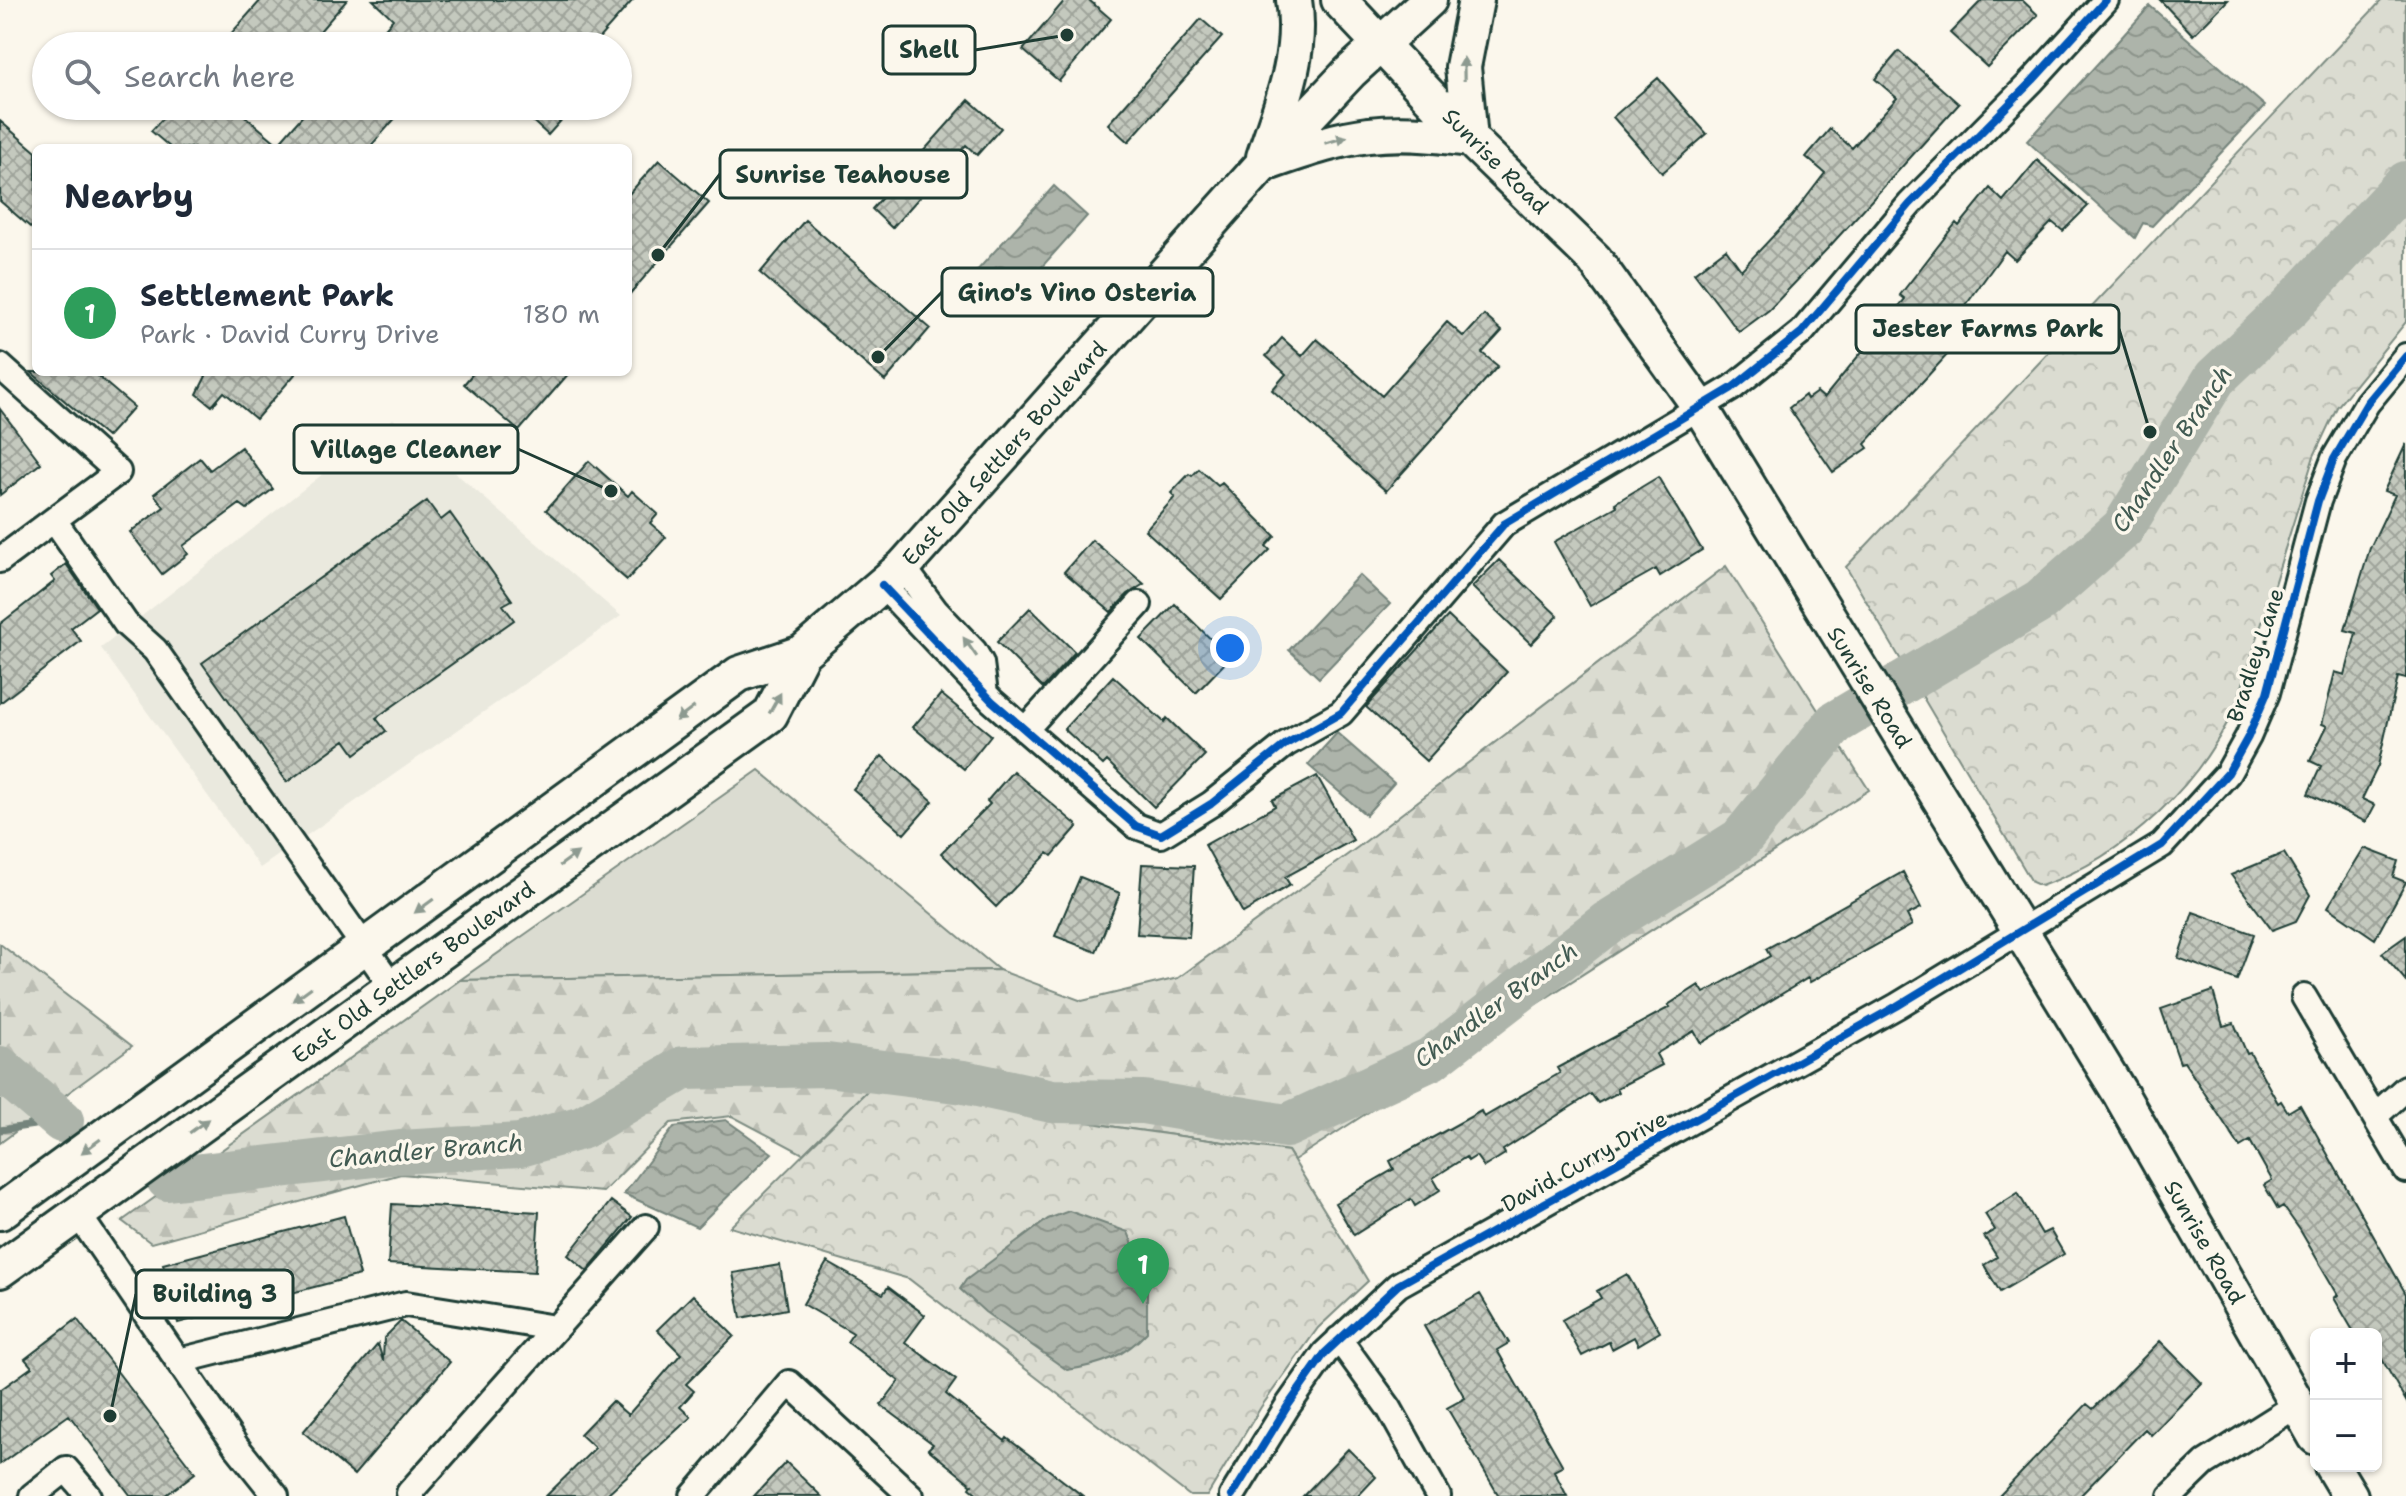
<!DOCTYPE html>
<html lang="en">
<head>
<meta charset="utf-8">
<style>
  :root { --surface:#fff; --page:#f6f6f7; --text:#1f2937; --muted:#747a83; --line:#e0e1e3; --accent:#2563eb }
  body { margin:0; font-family:"Shantell Sans",sans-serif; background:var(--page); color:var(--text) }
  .controls { position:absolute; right:24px; bottom:24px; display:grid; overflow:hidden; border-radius:12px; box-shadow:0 2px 6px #0004 }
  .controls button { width:72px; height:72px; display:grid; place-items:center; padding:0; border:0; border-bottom:2px solid var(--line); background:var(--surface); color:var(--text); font:40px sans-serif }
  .you { position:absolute; left:1230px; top:648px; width:28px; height:28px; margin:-20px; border:6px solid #fff; border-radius:50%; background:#1a73e8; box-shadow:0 0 0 12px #1a73e833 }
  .badge { display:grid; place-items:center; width:52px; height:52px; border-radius:50%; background:var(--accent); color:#fff; font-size:26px; font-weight:700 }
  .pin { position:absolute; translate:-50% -66px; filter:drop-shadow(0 2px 4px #0008) }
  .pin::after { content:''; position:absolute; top:42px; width:28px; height:24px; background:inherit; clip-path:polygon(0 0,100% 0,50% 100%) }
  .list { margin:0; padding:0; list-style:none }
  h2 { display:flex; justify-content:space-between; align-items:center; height:104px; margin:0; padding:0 32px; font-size:34px }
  h2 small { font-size:26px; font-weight:400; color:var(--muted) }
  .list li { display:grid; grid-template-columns:52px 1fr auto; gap:24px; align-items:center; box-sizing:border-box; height:128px; padding:0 32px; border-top:2px solid var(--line) }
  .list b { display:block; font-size:30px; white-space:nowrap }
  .list p { margin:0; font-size:26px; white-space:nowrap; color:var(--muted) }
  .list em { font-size:26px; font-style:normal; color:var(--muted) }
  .icon { flex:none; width:44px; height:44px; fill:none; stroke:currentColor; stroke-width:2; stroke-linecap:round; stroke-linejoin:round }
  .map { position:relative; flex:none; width:2406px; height:1496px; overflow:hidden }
  .search { position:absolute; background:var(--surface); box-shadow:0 2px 6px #0004; left:32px; top:32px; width:600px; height:88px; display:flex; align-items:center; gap:20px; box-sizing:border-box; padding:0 28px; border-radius:44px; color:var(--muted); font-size:30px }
  .panel { position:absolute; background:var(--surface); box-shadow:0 2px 6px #0004; left:32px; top:144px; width:600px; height:232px; border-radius:12px }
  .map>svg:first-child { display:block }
  .built { fill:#eae9de }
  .grass { fill:#dbdcd1; stroke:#7d8c82; stroke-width:2 }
  .forest { fill:url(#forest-firs); stroke:#7d8c82; stroke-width:2 }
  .park { fill:url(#park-crowns); stroke:#7d8c82; stroke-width:2 }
  .water { fill:url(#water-waves); stroke:#74847b; stroke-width:2 }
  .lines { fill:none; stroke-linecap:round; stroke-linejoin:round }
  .stream { stroke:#74847b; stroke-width:7 }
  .river { stroke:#adb4aa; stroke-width:44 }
  .building { fill:url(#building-cross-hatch); stroke:#1f3d34; stroke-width:2 }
  .minor-casing { stroke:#1f3d34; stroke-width:30 }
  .secondary-casing { stroke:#1f3d34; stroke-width:40 }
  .minor { stroke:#fbf7ec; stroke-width:24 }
  .secondary { stroke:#fbf7ec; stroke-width:34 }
  .cycleway-casing { stroke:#fbf7ec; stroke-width:13 }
  .cycleway { stroke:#0057b8; stroke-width:8 }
  .oneway { fill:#8d9a90 }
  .labels { text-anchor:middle; stroke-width:7; stroke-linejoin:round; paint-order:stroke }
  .street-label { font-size:22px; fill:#1f3d34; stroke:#fbf7ec }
  .water-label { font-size:24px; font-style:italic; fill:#425b52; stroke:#fbf7ec }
  .leader { fill:none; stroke:#1f3d34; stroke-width:3 }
  .callout-dot { fill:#1f3d34; stroke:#fbf7ec; stroke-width:3 }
  .callout { fill:#fbf7ec; stroke:#1f3d34; stroke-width:3 }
  .callout-label { font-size:24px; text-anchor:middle; font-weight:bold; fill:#1f3d34 }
</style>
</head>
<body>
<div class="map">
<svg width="2406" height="1496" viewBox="0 0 2406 1496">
  <defs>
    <pattern id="forest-firs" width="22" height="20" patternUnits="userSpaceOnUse" patternTransform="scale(2)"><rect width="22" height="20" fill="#dbdcd1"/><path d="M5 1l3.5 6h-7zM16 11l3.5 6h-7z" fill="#bcbeb4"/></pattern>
    <pattern id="park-crowns" width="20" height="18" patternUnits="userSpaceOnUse" patternTransform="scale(2)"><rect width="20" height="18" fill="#dbdcd1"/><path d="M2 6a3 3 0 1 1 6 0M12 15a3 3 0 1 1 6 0" fill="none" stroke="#bcbeb4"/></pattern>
    <pattern id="water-waves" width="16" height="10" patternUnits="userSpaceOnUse" patternTransform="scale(2)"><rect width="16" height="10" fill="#adb4aa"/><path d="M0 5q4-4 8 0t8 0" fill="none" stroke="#8c948b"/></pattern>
    <pattern id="building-cross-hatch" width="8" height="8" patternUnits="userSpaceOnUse" patternTransform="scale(2)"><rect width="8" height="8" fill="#c4c9be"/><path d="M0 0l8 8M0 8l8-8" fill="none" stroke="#9fa49b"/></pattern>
  </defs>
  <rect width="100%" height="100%" fill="#fbf7ec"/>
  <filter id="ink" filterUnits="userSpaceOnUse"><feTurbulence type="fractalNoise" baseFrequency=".0125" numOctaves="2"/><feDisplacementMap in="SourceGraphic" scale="16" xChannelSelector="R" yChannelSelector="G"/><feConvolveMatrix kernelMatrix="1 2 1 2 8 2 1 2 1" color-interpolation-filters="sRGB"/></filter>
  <g filter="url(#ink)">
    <path class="built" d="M393 419 621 616 260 868 101 648Z"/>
    <path class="grass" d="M759 770 999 970 460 980Z"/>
    <path class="forest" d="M1726 566 1869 790 1294 1160 1288 1151 1116 1127 873 1085 803 1154 732 1116 671 1123 603 1192 401 1174 151 1243 122 1221 460 980 999 970 1082 1001 1178 978 1358 847Z
      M0 944 132 1046 0 1143Z"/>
    <path class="park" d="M2382 0H2406V322L2337 407 2314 456 2237 703C2200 785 2126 856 2041 886L2032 882 1846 567Z
      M873 1085 1116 1127 1288 1151 1368 1281 1318 1328 1261 1407 1207 1496H1190L909 1279 730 1227Z"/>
    <path class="water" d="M2150 6 2265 106 2152 226 2143 223 2135 238 2027 141Z
      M1054 186 1087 216 1000 314 963 286Z
      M1359 575 1390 604 1319 678 1289 650Z
      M1337 733 1394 783 1366 815 1308 765Z
      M726 1120 772 1153 697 1227 624 1194 674 1127Z
      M1069 1211 1128 1232 1147 1278V1332C1124 1357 1101 1365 1067 1370L985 1312 960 1289 966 1280 1048 1219Z"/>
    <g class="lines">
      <path class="stream" d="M0 1130 62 1121"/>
      <path class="river" d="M0 1068 62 1121
        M168 1179 400 1152 520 1145 583 1127 683 1068 827 1065 964 1082 1052 1101 1143 1102 1286 1126 1431 1059 1607 923 1740 840 1835 723 2040 601 2123 528 2215 378 2290 307 2406 183"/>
    </g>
    <path class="building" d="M261 0H347L320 31 324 35 314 46H220Z
      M373 0H633L592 46H370L393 19Z
      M1065 0H1089L1111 19 1059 81 1023 50Z
      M1982 0H2022L2038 15 1987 67 1950 33Z
      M2160 0H2228L2193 35Z
      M1201 19 1222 37 1128 142 1108 124Z
      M1899 51 1959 104 1829 247 1769 310 1739 332 1694 273 1726 249 1741 270 1792 216 1825 173 1806 157 1830 129 1852 148 1897 98 1875 79Z
      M1658 78 1707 134 1662 173 1613 117Z
      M969 100 1001 128 977 155 966 145 892 228 872 209Z
      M174 106H256L246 117 278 144 311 106H406L369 148H171L151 131Z
      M516 106H574L548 135Z
      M0 121 36 152V232L0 201Z
      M659 160 709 203 628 296V195Z
      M2037 160 2088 206 2063 231 2052 222 2015 260 2005 251 1966 305 1975 312 1939 348 1947 355 1865 444 1868 448 1833 472 1789 408 1805 395 1807 399 1817 392 1824 398 1905 299 1900 295 1956 223 1959 226 1990 188 2003 201Z
      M805 220 930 328 885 381 760 273Z
      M1484 315 1502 331 1482 353 1498 366 1386 491 1272 390 1286 374 1266 356 1282 338 1302 356 1317 339 1382 396 1447 322 1464 337Z
      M31 372H93L134 407 107 437Z
      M201 372H297L256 419 224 392 212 406 197 394 206 376Z
      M474 372H570L519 431 464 384Z
      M0 409 41 463 0 495Z
      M2406 444V679L2398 677 2378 766 2362 799 2375 805 2366 822 2308 794 2321 766 2310 761 2327 726 2322 724 2335 672 2345 675 2356 633 2345 630 2370 548 2395 495 2384 491Z
      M241 447 273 489 247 509 240 504 183 546 188 554 162 574 130 532 164 507 154 494 200 458 210 470Z
      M589 461 628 496 632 491 658 514 650 523 666 537 627 580 546 510Z
      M1199 469 1218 486 1222 483 1275 536 1266 546 1270 550 1221 599 1145 530 1175 497 1171 493 1189 474 1192 476Z
      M1658 477 1702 550 1660 576 1656 569 1590 606 1554 542 1617 506 1615 503Z
      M427 501 441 520 450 513 512 600 503 605 514 620 376 718 386 731 355 754 345 740 287 782 202 663Z
      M1092 540 1144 584 1128 594 1111 612 1064 572Z
      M1499 560 1558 616 1531 644 1472 587Z
      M66 564 97 608 71 628 81 641 0 703V624L55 581 51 576Z
      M1175 604 1230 658 1196 693 1141 639Z
      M1030 608 1075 652 1043 688 997 642Z
      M1448 616 1507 672 1426 761 1366 707Z
      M1113 676 1164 722 1167 718 1205 755 1154 807 1107 761 1103 765 1064 729Z
      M941 694 991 735 964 769 913 727Z
      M882 756 933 801 904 834 853 789Z
      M1013 771 1078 826 1052 856 1048 853 996 907 941 853 990 804 987 801Z
      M1317 776 1353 840 1285 877 1290 885 1243 913 1205 845 1275 806 1272 800Z
      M2364 848 2398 861 2393 877 2406 882 2375 939 2328 907Z
      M2284 853 2310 895 2296 921 2272 930 2231 875Z
      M1142 864 1194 866 1189 937 1137 934Z
      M1903 872 1921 908 1907 915 1912 925 1810 982 1808 978 1701 1043 1694 1031 1656 1054 1662 1065 1617 1088 1619 1092 1598 1103 1591 1094 1503 1150 1505 1154 1484 1167 1476 1156 1468 1161 1466 1157 1433 1178 1440 1190 1415 1206 1411 1199 1354 1235 1335 1203 1394 1169 1390 1161 1481 1111 1484 1117 1560 1073 1557 1068 1670 1007 1668 1005 1699 985 1704 993 1770 956 1766 949Z
      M1080 877 1120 893 1096 952 1055 936Z
      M2193 912 2254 934 2237 980 2178 958Z
      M2406 936V981L2382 953Z
      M2213 991 2223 1026 2234 1023 2247 1054 2250 1053 2278 1103 2281 1101 2288 1112 2300 1105 2406 1294V1401L2376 1349V1334H2355L2334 1298 2338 1295 2300 1230 2283 1206 2278 1209 2264 1185 2272 1180 2250 1141 2240 1147 2184 1062 2180 1063 2161 1009Z
      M2018 1193 2042 1234 2050 1230 2064 1254 2000 1292 1984 1265 1997 1257 1984 1236 1995 1230 1985 1214Z
      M611 1201 632 1217 587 1271 568 1255Z
      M392 1204 539 1212 535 1272 388 1264Z
      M344 1216 360 1275 178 1323 163 1264Z
      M827 1262 883 1294 888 1287 925 1315 905 1342 956 1380 946 1394 1005 1441 1007 1438 1083 1496H980L970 1488 972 1485 928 1449 933 1444 881 1405 899 1381 847 1342 853 1333 803 1304Z
      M780 1265 787 1309 741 1318 733 1273Z
      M1627 1274 1660 1332 1638 1345 1634 1337 1612 1349 1609 1342 1582 1356 1562 1320 1601 1298 1597 1291Z
      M1480 1294 1509 1343 1497 1350 1563 1466 1554 1471 1567 1496H1499L1447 1408 1465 1398 1424 1326Z
      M693 1295 734 1336 686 1384 694 1391 680 1407 691 1417 605 1496H546L595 1448 580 1434 612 1401 628 1415 681 1354 657 1330Z
      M77 1319 195 1473 165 1496H131L69 1415 0 1464V1390L32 1367 25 1359Z
      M401 1321 450 1362 354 1475 303 1432 378 1344 383 1361 384 1338Z
      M2160 1341 2202 1383 2151 1435 2145 1429 2080 1496H1999L2087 1404 2093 1409Z
      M1348 1449 1376 1477 1358 1496H1303Z
      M786 1462 821 1496H754Z"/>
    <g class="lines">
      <defs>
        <path id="minor" d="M0 366 118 472 0 560
          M54 520 126 624 155 650 392 986
          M903 567 935 610 974 651 981 663 985 694
          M882 585 992 701 1136 826 1161 835 1211 804 1286 744 1341 713 1504 524 1732 388 1802 332 1910 204 2033 80 2106 0
          M1025 730 1139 604
          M2304 997 2406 1170
          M2375 1116 2406 1088
          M78 1214 236 1446 276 1496
          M1339 1339 1389 1408 1438 1496
          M179 1361 406 1304 555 1328
          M32 1496 66 1469 89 1496
          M411 1496 409 1493 646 1227
          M693 1496 789 1383 911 1496
          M1232 1496 1287 1407 1325 1353 1398 1285 1897 1006 2162 845 2228 773 2248 737 2267 693 2318 501 2334 459 2367 403 2406 356
          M2171 1496 2205 1463 2297 1405"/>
        <path id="secondary" d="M1339 0 1470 139 1594 259 1700 407 2121 1095 2316 1437
          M1264 157C1281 106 1303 55 1294 0
          M1270 162C1353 133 1381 127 1470 139L1463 67 1476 0
          M0 1212 739 674 802 653 903 567 1262 165 1350 72 1429 0
          M0 1270 770 715 802 653
          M2332 1466 2350 1496"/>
      </defs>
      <use href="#minor" class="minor-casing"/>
      <use href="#secondary" class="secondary-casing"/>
      <use href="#minor" class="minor"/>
      <use href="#secondary" class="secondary"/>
      <defs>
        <path id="cycleway" d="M882 585 992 701 1136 826 1161 835 1211 804 1286 744 1341 713 1504 524 1732 388 1802 332 1910 204 2033 80 2106 0
          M1232 1496 1287 1407 1325 1353 1398 1285 1897 1006 2162 845 2228 773 2248 737 2267 693 2318 501 2334 459 2367 403 2406 356"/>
      </defs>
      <use href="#cycleway" class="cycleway-casing"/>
      <use href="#cycleway" class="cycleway"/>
    </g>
    <defs><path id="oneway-solid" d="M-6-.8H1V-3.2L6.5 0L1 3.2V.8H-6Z" transform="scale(2)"/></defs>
    <g class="oneway">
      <use href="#oneway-solid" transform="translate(1464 69) rotate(-91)"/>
      <use href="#oneway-solid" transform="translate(1336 140) rotate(-17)"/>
      <use href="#oneway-solid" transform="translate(970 647) rotate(-125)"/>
      <use href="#oneway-solid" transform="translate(775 703) rotate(-61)"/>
      <use href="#oneway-solid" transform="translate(685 714) rotate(143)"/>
      <use href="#oneway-solid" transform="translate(569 859) rotate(-36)"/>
      <use href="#oneway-solid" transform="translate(424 906) rotate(144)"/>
      <use href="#oneway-solid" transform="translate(302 994) rotate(144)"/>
      <use href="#oneway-solid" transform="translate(199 1126) rotate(-36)"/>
      <use href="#oneway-solid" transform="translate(91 1146) rotate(144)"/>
    </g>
  </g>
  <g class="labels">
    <g class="street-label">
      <text transform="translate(1496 161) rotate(45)" y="8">Sunrise Road</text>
      <text transform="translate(1004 453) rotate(-48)" y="8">East Old Settlers Boulevard</text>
      <text transform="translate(2255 655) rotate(-72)" y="8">Bradley Lane</text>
      <text transform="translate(1870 687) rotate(58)" y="8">Sunrise Road</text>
      <text transform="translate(413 972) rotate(-36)" y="8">East Old Settlers Boulevard</text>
      <text transform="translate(1584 1161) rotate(-29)" y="8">David Curry Drive</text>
      <text transform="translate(2205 1242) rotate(60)" y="8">Sunrise Road</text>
    </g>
    <g class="water-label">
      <text transform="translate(2172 449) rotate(-56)" y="8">Chandler Branch</text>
      <text transform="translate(1496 1005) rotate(-36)" y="8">Chandler Branch</text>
      <text transform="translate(426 1151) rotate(-5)" y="8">Chandler Branch</text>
    </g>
  </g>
  <path class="leader" d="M1067 35L975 50M658 255L720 174M878 357L942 292M2150 432L2119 329M611 491L518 449M110 1416L136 1294"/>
  <g class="callout-dot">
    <circle cx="1067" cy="35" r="8"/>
    <circle cx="658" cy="255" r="8"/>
    <circle cx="878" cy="357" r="8"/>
    <circle cx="2150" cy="432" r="8"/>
    <circle cx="611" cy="491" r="8"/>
    <circle cx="110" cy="1416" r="8"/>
  </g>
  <g class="callout">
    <rect x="883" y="26" width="92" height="48" rx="8"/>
    <rect x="720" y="150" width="247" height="48" rx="8"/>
    <rect x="942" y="268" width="271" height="48" rx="8"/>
    <rect x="1856" y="305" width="263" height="48" rx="8"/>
    <rect x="294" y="425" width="224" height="48" rx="8"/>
    <rect x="136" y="1270" width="157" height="48" rx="8"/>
  </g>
  <g class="callout-label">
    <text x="929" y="58">Shell</text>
    <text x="843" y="183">Sunrise Teahouse</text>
    <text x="1077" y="301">Gino's Vino Osteria</text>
    <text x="1988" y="337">Jester Farms Park</text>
    <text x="406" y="458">Village Cleaner</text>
    <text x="215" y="1302">Building 3</text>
  </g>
</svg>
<div class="controls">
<button>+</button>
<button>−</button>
</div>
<div class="you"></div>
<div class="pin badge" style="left:1143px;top:1304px;background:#2e9e5b">1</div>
<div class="search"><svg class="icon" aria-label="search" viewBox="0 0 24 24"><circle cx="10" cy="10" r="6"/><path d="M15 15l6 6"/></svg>Search here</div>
<section class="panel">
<h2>Nearby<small></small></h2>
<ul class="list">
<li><span class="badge" style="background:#2e9e5b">1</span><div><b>Settlement Park</b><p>Park · David Curry Drive</p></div><em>180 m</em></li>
</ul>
</section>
</div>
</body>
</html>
